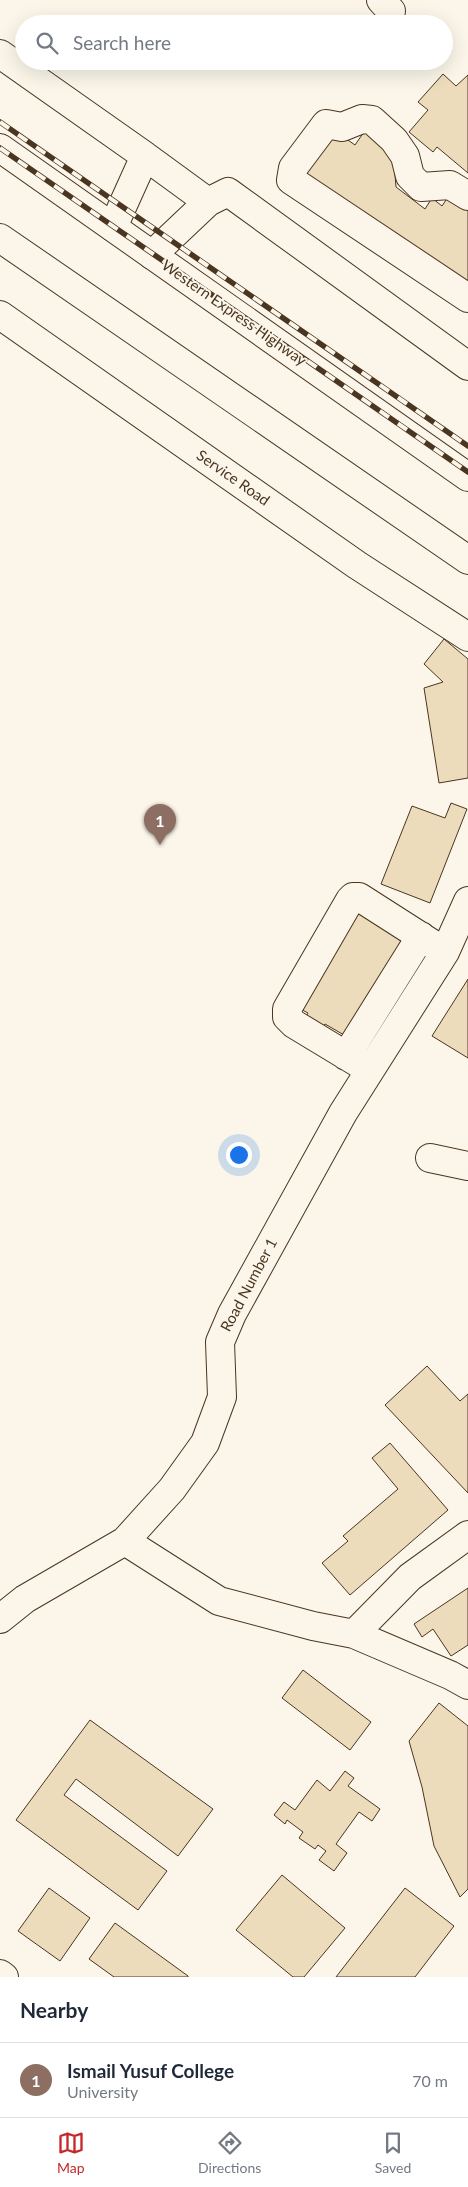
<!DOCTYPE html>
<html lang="en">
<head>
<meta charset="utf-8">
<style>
  :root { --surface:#fff; --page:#f6f6f7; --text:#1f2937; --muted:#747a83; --line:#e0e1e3; --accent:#c62828 }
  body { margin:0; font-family:Lato,sans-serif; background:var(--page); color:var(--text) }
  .you { position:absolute; left:238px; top:1154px; width:18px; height:18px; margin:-12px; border:4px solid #fff; border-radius:50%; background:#1a73e8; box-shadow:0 0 0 8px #1a73e833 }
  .badge { display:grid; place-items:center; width:32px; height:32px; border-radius:50%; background:var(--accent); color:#fff; font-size:16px; font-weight:700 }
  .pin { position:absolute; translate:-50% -41px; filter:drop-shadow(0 1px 2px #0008) }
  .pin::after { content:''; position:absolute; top:26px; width:18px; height:15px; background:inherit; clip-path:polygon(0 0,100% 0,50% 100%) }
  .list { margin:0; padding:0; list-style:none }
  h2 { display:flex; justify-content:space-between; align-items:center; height:65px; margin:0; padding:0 20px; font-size:21px }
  h2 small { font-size:16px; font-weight:400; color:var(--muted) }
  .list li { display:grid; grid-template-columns:32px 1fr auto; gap:15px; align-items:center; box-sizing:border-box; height:75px; padding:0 20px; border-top:1px solid var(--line) }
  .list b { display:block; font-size:19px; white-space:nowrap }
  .list p { margin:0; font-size:16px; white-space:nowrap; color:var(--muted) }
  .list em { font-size:16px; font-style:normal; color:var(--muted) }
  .icon { flex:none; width:28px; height:28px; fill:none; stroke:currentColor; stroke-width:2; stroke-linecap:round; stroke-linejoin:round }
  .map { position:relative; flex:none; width:468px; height:1977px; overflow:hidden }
  .search { position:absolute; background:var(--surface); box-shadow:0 5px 20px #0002; left:15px; right:15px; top:15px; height:55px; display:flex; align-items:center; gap:12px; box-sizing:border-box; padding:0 18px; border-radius:28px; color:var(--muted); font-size:19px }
  .sheet { height:140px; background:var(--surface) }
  nav { display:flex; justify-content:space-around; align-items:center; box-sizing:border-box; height:70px; border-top:1px solid var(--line); background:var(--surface); font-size:14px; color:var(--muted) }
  nav a { display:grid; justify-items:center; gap:2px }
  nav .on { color:var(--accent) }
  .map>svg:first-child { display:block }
  .building { fill:#ecdcbc; stroke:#4a3520 }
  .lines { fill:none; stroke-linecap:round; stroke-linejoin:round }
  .minor-casing { stroke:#4a3520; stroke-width:30 }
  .highway-casing { stroke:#4a3520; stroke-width:30 }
  .minor { stroke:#fbf6e9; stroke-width:28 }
  .highway { stroke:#fbf6e9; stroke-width:28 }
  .rail-casing { stroke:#4a3520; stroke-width:5.5 }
  .rail { stroke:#fbf6e9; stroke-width:4; stroke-dasharray:11; stroke-linecap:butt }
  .labels { text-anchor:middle; stroke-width:4; stroke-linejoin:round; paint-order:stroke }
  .street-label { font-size:15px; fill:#4a3520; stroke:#fbf6e9 }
</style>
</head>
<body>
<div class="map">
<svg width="468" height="1977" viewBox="0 0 468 1977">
  <rect width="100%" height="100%" fill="#fbf6e9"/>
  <path class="building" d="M443 74 456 86 468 75V173L437 147 433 152 409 132 428 110 418 102Z
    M331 128 355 145 366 129 393 150 396 187 425 209 432 198 442 206 452 191 468 202V288L300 173Z
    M444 639 468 659V778L439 783 424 688 443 682 424 664Z
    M451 803 467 809 430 903 381 884 412 806 445 818Z
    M356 904 412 936 351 1039 325 1024 319 1034 302 1023 308 1013 295 1006Z
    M468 979V1058L432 1036Z
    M427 1366 460 1401 468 1394V1493L385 1405Z
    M390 1443 448 1510 350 1595 322 1563 348 1541 343 1536 398 1489 372 1458Z
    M468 1588V1645L451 1656 433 1629 422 1637 414 1624Z
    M303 1670 371 1722 350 1750 282 1698Z
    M439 1703 468 1726V1889L460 1897 434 1846 422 1787 409 1741Z
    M90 1720 213 1809 178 1856 76 1779 64 1795 167 1871 138 1910 16 1820Z
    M345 1771 354 1778 348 1786 380 1809 372 1821 359 1812 336 1844 347 1853 334 1871 319 1860 326 1851 318 1845 315 1849 299 1838 303 1832 287 1820 285 1824 274 1815 284 1802 295 1810 317 1780 330 1791Z
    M282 1875 345 1928 304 1977H293L236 1930Z
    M49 1888 90 1918 60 1961 18 1931Z
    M405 1888 454 1926 415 1977H336Z
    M115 1923 188 1976V1977H114L89 1959Z"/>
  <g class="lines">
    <defs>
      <path id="minor" d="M381 0 391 11
        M0 54 145 156 113 227
        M145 156 208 202
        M468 196 450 185 421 187 410 176 405 156 394 140 372 120 362 119 342 127 326 124 293 168 291 180 468 298
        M152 255 208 202 228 192 468 366
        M0 315 357 565 468 637
        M346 1056 421 936
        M370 1070 294 1024 287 1017V1009L350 900 353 897H359L445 952
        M430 1158 468 1166
        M125 1541 219 1601 313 1626 354 1634 410 1577 468 1535
        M0 1619 25 1599 125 1541 172 1489 205 1443 222 1397 220 1342 232 1314 343 1113 445 952 468 901
        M354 1634 450 1675 468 1685
        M0 1974 4 1977"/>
      <path id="highway" d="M0 148 468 477
        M0 238 468 560"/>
    </defs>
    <use href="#minor" class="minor-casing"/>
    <use href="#highway" class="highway-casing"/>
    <use href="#minor" class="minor"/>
    <use href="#highway" class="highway"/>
    <defs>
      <path id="rail" d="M0 122 468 446
        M0 148 468 472"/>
    </defs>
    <use href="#rail" class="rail-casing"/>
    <use href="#rail" class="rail"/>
  </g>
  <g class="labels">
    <g class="street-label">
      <text transform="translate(234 313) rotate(35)" y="5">Western Express Highway</text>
      <text transform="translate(233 478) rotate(35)" y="5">Service Road</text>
      <text transform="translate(249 1285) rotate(-62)" y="5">Road Number 1</text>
    </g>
  </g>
</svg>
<div class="you"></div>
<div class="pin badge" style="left:160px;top:845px;background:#8d6e63">1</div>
<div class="search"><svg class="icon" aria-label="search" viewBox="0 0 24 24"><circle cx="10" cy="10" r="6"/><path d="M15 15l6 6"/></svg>Search here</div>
</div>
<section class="sheet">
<h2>Nearby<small></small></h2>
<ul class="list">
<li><span class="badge" style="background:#8d6e63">1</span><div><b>Ismail Yusuf College</b><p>University</p></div><em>70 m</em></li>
</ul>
</section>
<nav>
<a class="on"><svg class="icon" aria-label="map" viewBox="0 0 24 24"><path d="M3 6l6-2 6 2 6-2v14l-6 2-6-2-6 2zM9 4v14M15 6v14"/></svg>Map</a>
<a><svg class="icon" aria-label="directions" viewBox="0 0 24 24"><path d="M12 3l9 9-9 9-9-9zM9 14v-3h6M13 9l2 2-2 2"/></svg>Directions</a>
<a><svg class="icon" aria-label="saved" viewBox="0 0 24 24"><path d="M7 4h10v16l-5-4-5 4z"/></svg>Saved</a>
</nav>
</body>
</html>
